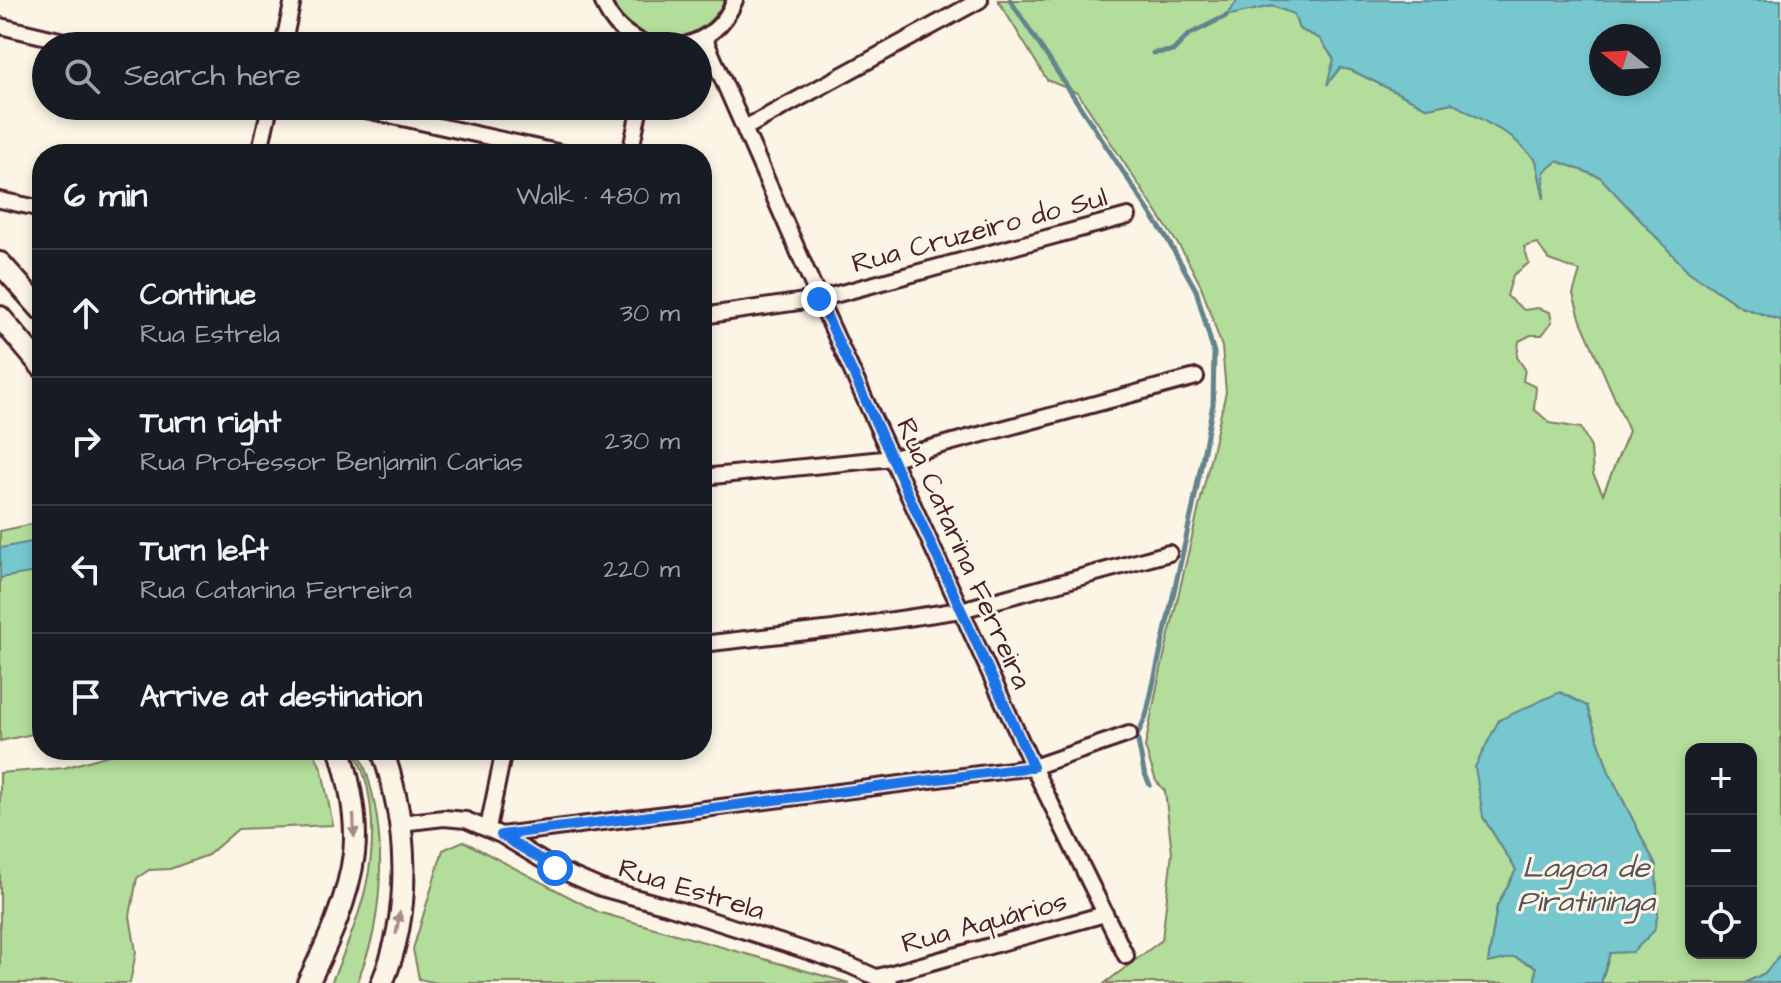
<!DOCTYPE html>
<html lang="en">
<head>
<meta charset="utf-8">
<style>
  :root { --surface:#171b24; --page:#242831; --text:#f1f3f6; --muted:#9ea1a6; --line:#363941 }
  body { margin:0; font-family:"Architects Daughter",sans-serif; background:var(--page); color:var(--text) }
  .controls { position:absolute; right:24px; bottom:24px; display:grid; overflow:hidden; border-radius:16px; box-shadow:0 4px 12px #0003 }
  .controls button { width:72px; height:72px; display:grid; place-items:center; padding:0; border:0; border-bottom:2px solid var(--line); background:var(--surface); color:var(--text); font:40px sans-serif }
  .compass { position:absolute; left:1589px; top:24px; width:72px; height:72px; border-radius:50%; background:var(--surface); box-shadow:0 4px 12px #0003; rotate:288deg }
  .stop { position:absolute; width:24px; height:24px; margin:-18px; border:6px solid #1a73e8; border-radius:50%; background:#fff }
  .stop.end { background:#1a73e8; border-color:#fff; box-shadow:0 2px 8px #0008 }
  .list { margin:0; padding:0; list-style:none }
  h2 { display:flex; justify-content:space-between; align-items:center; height:104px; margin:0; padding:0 32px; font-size:34px }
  h2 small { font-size:26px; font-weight:400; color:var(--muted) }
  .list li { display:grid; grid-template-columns:52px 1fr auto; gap:24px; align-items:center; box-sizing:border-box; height:128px; padding:0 32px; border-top:2px solid var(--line) }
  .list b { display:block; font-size:30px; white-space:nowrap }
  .list p { margin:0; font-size:26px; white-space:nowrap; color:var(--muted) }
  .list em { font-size:26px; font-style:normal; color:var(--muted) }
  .icon { flex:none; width:44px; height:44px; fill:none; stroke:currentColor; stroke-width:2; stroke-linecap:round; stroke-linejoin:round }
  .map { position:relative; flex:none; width:1781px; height:983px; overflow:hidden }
  .search { position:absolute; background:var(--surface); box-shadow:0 4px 12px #0003; left:32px; top:32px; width:680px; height:88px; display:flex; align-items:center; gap:20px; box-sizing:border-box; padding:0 28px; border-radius:44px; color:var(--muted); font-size:30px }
  .panel { position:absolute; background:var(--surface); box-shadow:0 4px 12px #0003; left:32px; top:144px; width:680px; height:616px; border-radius:32px }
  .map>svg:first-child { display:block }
  .green { fill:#b3dd9a; stroke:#7e7e62; stroke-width:2; fill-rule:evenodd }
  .water { fill:#76c7ce; stroke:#64848d; stroke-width:2; fill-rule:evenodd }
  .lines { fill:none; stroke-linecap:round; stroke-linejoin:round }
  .stream { stroke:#64848d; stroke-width:5 }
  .street-casing { stroke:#4a1f2b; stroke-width:20 }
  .secondary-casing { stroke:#4a1f2b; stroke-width:26 }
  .street { stroke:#fcf5e5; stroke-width:14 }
  .secondary { stroke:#fcf5e5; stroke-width:20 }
  .oneway { fill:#a38a88 }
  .route { stroke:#1a73e8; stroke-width:10 }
  .labels { text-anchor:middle; stroke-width:6; stroke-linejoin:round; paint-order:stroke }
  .street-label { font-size:28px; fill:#4a1f2b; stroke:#fcf5e5 }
  .water-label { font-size:30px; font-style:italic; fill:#57515c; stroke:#fcf5e5 }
</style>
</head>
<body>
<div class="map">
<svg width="1781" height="983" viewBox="0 0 1781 983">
  <rect width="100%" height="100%" fill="#fcf5e5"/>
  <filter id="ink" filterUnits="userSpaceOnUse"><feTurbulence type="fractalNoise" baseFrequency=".0125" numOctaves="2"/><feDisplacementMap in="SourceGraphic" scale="16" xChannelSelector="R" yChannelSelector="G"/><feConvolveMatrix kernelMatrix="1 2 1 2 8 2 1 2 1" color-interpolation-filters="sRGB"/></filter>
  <g filter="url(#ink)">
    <path class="green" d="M612 0H725C702 49 632 53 612 0Z
      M998 0H1238L1228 15 1272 6 1294 14 1299 29 1319 38 1334 59 1328 83 1340 68 1351 70 1428 108 1452 103 1511 136 1536 160 1543 194 1544 171 1557 161 1600 177 1688 271 1741 307 1781 320V954L1765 973 1745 983H1601L1610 953 1656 866 1609 772 1587 706 1483 817 1516 870 1497 906 1488 963 1514 957 1536 967 1535 983H1105L1162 940 1172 853 1165 791 1156 781 1145 747 1158 682 1226 392 1222 347 1201 286 1185 255 1078 93 1047 80ZM1537 243 1549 260 1580 271 1573 294 1581 321 1629 431 1603 494 1593 474 1591 448 1581 428 1550 423 1534 409 1536 387 1523 381 1525 369 1517 357 1519 341 1531 335H1542L1552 322 1550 312 1538 308 1524 310 1507 296 1513 275 1529 263 1524 247ZM1691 749H1751V953H1691Z
      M42 522V732L0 741V531Z
      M126 750H313L322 770 333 825 238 829 208 855 170 869 149 870 137 878 130 916 136 952 130 983H0V773L64 768Z
      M355 750H358C382 805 385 870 374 929 371 947 363 965 357 983H331C360 918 383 858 367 785 364 773 359 762 355 750Z
      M463 841 598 912 849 983H437L419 979 413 949 443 850Z"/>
    <path class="water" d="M1238 0H1781V320L1741 307 1688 271 1600 177 1557 161 1544 172V199L1536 160 1511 136 1452 103 1428 108 1351 70 1340 68 1327 85 1334 59 1319 38 1299 29 1294 14 1272 6 1226 16ZM1649 36V84H1601V36Z
      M42 540V571L0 578V548Z
      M1560 692 1587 706 1609 772 1656 866 1658 913 1654 931 1633 952 1610 953 1601 983H1535L1536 967 1514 957 1488 963 1497 906 1516 870 1483 817 1475 767 1499 720Z
      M1781 954V983H1745L1765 973Z"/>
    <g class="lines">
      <path class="stream" d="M1010 0 1166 237 1196 290 1214 353 1213 404 1193 507 1146 716 1137 736 1144 772 1150 785
        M1153 53 1173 51 1188 35 1226 16"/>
      <defs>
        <path id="street" d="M602 0C611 25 630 40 655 46
          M0 26 85 46
          M704 37 819 299 961 610 1033 767 1126 956
          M283 46 293 0
          M680 46C706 41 725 25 735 0
          M348 106 566 154
          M745 128 980 0
          M259 154 270 106
          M630 154 640 106
          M0 200 42 209
          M702 316 819 299 1128 216
          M702 477 893 458 1196 377
          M702 644 833 629 961 610 1169 553
          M401 823 444 818 466 820 501 835 555 868 601 888 667 906 795 947 849 965 889 983
          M488 828 504 750
          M501 835 1033 767 1129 734
          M878 977 1105 914"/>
        <path id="secondary" d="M0 263 42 310
          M0 317 42 367
          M382 750C408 823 413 910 382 983
          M308 983C328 942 348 900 354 854 358 819 350 783 340 750"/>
      </defs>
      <use href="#street" class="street-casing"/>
      <use href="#secondary" class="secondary-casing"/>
      <use href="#street" class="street"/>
      <use href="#secondary" class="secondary"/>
    </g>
    <defs><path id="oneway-solid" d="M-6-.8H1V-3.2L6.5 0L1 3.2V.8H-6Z" transform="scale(2)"/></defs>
    <g class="oneway">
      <use href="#oneway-solid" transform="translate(354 826) rotate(88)"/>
      <use href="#oneway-solid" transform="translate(398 923) rotate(-80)"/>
    </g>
  </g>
  <g class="lines" filter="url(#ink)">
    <path class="route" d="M555 868 501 835 1033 767 819 299"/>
  </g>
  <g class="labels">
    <g class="street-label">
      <text transform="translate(979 229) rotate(-15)" y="10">Rua Cruzeiro do Sul</text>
      <text transform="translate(965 553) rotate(66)" y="10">Rua Catarina Ferreira</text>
      <text transform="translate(692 888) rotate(17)" y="10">Rua Estrela</text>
      <text transform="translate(984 921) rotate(-15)" y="10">Rua Aquários</text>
    </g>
    <g class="water-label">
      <text x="1586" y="877">Lagoa de<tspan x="1586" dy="34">Piratininga</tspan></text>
    </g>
  </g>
</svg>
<div class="controls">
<button>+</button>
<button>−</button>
<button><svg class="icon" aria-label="locate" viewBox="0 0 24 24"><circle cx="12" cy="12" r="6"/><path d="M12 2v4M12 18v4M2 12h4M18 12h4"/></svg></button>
</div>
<svg class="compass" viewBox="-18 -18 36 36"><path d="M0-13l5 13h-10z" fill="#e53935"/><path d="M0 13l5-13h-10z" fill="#9ea1a6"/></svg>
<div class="stop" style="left:555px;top:868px"></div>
<div class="stop end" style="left:819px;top:299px"></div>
<div class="search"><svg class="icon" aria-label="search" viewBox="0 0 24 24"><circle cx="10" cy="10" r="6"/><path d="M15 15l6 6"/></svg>Search here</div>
<section class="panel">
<h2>6 min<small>Walk · 480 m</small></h2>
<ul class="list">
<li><svg class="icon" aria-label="ahead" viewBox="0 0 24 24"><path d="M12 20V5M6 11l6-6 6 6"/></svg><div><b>Continue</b><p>Rua Estrela</p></div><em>30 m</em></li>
<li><svg class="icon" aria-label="right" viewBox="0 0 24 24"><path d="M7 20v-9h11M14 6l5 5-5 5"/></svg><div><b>Turn right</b><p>Rua Professor Benjamin Carias</p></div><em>230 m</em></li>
<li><svg class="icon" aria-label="left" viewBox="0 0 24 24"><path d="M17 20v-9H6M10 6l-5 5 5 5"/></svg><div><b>Turn left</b><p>Rua Catarina Ferreira</p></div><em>220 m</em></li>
<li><svg class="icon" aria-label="arrive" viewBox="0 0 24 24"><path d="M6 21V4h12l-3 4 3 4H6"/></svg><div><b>Arrive at destination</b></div></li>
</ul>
</section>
</div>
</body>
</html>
